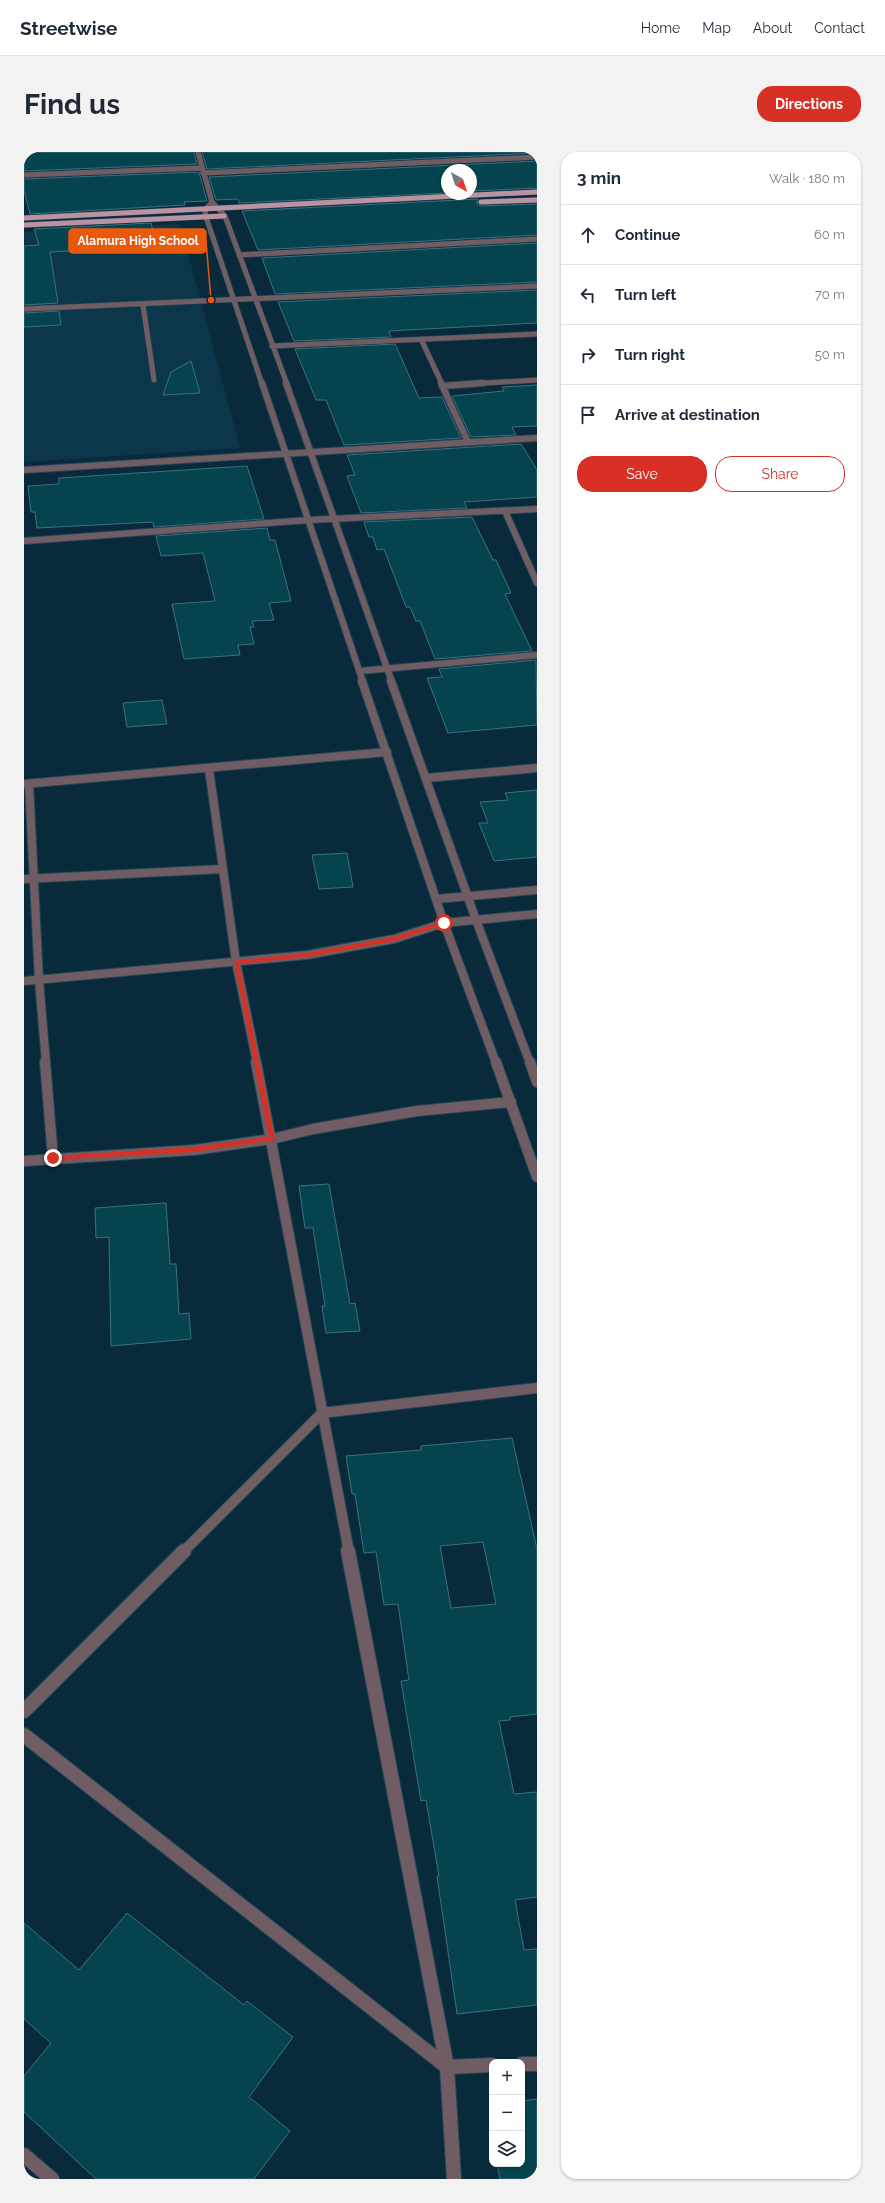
<!DOCTYPE html>
<html lang="en">
<head>
<meta charset="utf-8">
<style>
  :root { --surface:#fff; --page:#f2f2f3; --text:#1f2937; --muted:#747a83; --line:#e0e1e3; --accent:#d93025 }
  body { margin:0; font-family:Raleway,sans-serif; background:var(--page); color:var(--text) }
  .controls { position:absolute; right:12px; bottom:12px; display:grid; overflow:hidden; border-radius:8px; box-shadow:0 1px 3px #0004 }
  .controls button { width:36px; height:36px; display:grid; place-items:center; padding:0; border:0; border-bottom:1px solid var(--line); background:var(--surface); color:var(--text); font:20px sans-serif }
  .compass { position:absolute; left:417px; top:12px; width:36px; height:36px; border-radius:50%; background:var(--surface); box-shadow:0 1px 3px #0004; rotate:141deg }
  .stop { position:absolute; width:12px; height:12px; margin:-9px; border:3px solid #d93025; border-radius:50%; background:#fff }
  .stop.end { background:#d93025; border-color:#fff; box-shadow:0 1px 4px #0008 }
  .list { margin:0; padding:0; list-style:none }
  h2 { display:flex; justify-content:space-between; align-items:center; height:52px; margin:0; padding:0 16px; font-size:17px }
  h2 small { font-size:13px; font-weight:400; color:var(--muted) }
  .list li { display:grid; grid-template-columns:26px 1fr auto; gap:12px; align-items:center; box-sizing:border-box; height:60px; padding:0 16px; border-top:1px solid var(--line) }
  .list b { display:block; font-size:15px; white-space:nowrap }
  .list em { font-size:13px; font-style:normal; color:var(--muted) }
  .actions { display:flex; gap:8px; padding:12px 16px }
  .actions a { flex:1; padding:9px 0; border:1px solid var(--accent); border-radius:16px; text-align:center; font-size:14px; color:var(--accent) }
  .actions .main { background:var(--accent); color:#fff }
  .icon { flex:none; width:22px; height:22px; fill:none; stroke:currentColor; stroke-width:2; stroke-linecap:round; stroke-linejoin:round }
  .map { position:relative; flex:none; width:513px; height:2027px; overflow:hidden; border-radius:16px }
  header { display:flex; align-items:center; gap:24px; box-sizing:border-box; height:56px; padding:0 20px; background:var(--surface); border-bottom:1px solid var(--line) }
  header strong { font-size:19px }
  nav { display:flex; gap:22px; margin-inline-start:auto; font-size:14px }
  .intro { display:flex; align-items:center; justify-content:space-between; box-sizing:border-box; height:96px; padding:0 24px }
  h1 { margin:0; font-size:28px }
  .button { padding:10px 18px; border-radius:16px; background:var(--accent); color:#fff; font-size:14px; font-weight:700 }
  main { display:flex; gap:24px; padding:0 24px }
  aside { flex:1; background:var(--surface); border-radius:16px; box-shadow:0 1px 3px #0004 }
  .map>svg:first-child { display:block }
  .built { fill:#0c374a }
  .building { fill:#05444e; stroke:#3c727d; fill-rule:evenodd }
  .lines { fill:none; stroke-linecap:round; stroke-linejoin:round }
  .minor-far4-casing { stroke:#264656; stroke-width:6 }
  .minor-far3-casing { stroke:#264656; stroke-width:8 }
  .minor-far2-casing { stroke:#264656; stroke-width:10 }
  .minor-far1-casing { stroke:#264656; stroke-width:12 }
  .minor-casing { stroke:#264656; stroke-width:16 }
  .major-casing { stroke:#264656; stroke-width:6 }
  .minor-far4 { stroke:#705d64; stroke-width:5 }
  .minor-far3 { stroke:#705d64; stroke-width:6 }
  .minor-far2 { stroke:#705d64; stroke-width:8 }
  .minor-far1 { stroke:#705d64; stroke-width:10 }
  .minor { stroke:#705d64; stroke-width:14 }
  .major { stroke:#b993a2; stroke-width:5 }
  .route { fill:#d93025 }
  .leader { fill:none; stroke:#e8590c; stroke-width:1.5 }
  .callout-dot { fill:#e8590c; stroke:#00202f; stroke-width:1.5 }
  .callout { fill:#e8590c; stroke:#e8590c; stroke-width:1.5 }
  .callout-label { font-size:12px; text-anchor:middle; font-weight:bold; fill:#fff }
</style>
</head>
<body>
<header>
<strong>Streetwise</strong>
<nav><a>Home</a><a>Map</a><a>About</a><a>Contact</a></nav>
</header>
<div class="intro"><h1>Find us</h1><a class="button">Directions</a></div>
<main>
<div class="map">
<svg width="513" height="2027" viewBox="0 0 513 2027">
  <rect width="100%" height="100%" fill="#082a3a"/>
  <path class="built" d="M156 72 216 296 0 310V80Z"/>
  <path class="building" d="M15 0H170L173 12 0 19V1Z
    M178 0H513V1L183 17Z
    M513 9V36L447 39V18H423V41L215 51 214 47 192 48 185 25Z
    M175 20 183 49 160 50 161 53 6 62 0 38V27Z
    M454 47 453 52 457 54 513 52V83L234 98 218 59Z
    M127 71 133 94 26 100 34 151 0 153V94L15 93 10 77Z
    M513 91V130L251 142 238 106Z
    M513 138V171L365 179 367 185 270 189 254 150Z
    M35 159 37 173 0 175V161Z
    M371 192 395 246 418 245 437 286 320 293 302 248H292L271 197Z
    M167 209 176 241 139 243 147 220Z
    M513 233V274L488 275 492 283 447 285 428 244 480 239 478 235Z
    M497 292 513 318V345L440 350 443 356 337 361 323 324 331 323 323 303Z
    M223 314 240 367 130 375 129 370 13 376 11 360H7L4 334 35 332V326Z
    M448 365 469 408H472L487 441 481 442 508 499 411 507 396 469H392L386 455H382L360 397 353 398 349 385H345L340 370Z
    M243 376 246 388H251L267 449 245 451 250 468 228 469 230 475H226L230 492 214 493 216 503 160 507 148 452 191 449 179 401 137 404 132 384Z
    M512 508 513 573 424 581 403 526 418 525 415 517Z
    M138 548 143 572 103 575 99 551Z
    M513 638V705L470 709 455 671H464L456 650 484 648 481 641Z
    M323 701 329 735 295 737 288 703Z
    M305 1032 326 1152 331 1151 336 1179 302 1181 298 1154H301L289 1076H281L275 1034Z
    M142 1051 146 1112H152L155 1162 165 1161 167 1187 87 1194 85 1085 72 1086 71 1056Z
    M488 1286 513 1397V1562L486 1565V1568L475 1569 490 1642 513 1640V1745L491 1748 500 1798 513 1797V1853L433 1862 413 1724H415L402 1648 397 1649 377 1529 385 1528 374 1452 360 1453 352 1400 340 1401 331 1342H328L322 1304 397 1298V1294ZM459 1390 472 1452 427 1456 416 1394Z
    M103 1761 220 1853 223 1849 269 1885 225 1945 266 1979 230 2027H72L0 1960V1924L27 1891 0 1867V1771L55 1818Z
    M513 1947V2027H476L473 2012H498V1949Z"/>
  <g class="lines">
    <defs>
      <path id="minor-far4" d="M174 0 188 50 201 64 263 232
        M179 21 513 5
        M0 23 177 16
        M188 50 181 58 182 65 238 232
        M215 103 513 87
        M119 153 130 228
        M0 157 513 134
        M397 187 418 232
        M248 194 513 182
        M444 232 513 228"/>
      <path id="minor-far3" d="M238 231 339 530
        M262 231 368 530
        M417 231 444 290
        M418 234 459 231
        M0 318 513 286
        M481 359 513 431
        M0 389 285 368 513 357
        M336 519 513 503"/>
      <path id="minor-far2" d="M338 529 420 771 472 911
        M367 529 452 768 506 911
        M185 617 212 810 233 911
        M402 626 513 616
        M0 632 363 600
        M5 632 15 828 22 911
        M0 727 199 717
        M412 747 513 738
        M0 829 283 803 370 787 420 771 513 762"/>
      <path id="minor-far1" d="M21 910 29 1006
        M232 910 325 1400
        M472 910 513 1025
        M506 910 513 930
        M0 1009 170 998 248 987 289 977 393 959 487 950
        M159 1400 298 1261 513 1236"/>
      <path id="minor" d="M324 1399 423 1915 430 2027
        M0 1559 160 1399
        M0 1583 423 1915 468 1913
        M498 1912H513
        M0 2003 28 2027"/>
      <path id="major" d="M457 50 513 48
        M0 66 513 40
        M0 73 200 64"/>
    </defs>
    <use href="#minor-far4" class="minor-far4-casing"/>
    <use href="#minor-far3" class="minor-far3-casing"/>
    <use href="#minor-far2" class="minor-far2-casing"/>
    <use href="#minor-far1" class="minor-far1-casing"/>
    <use href="#minor" class="minor-casing"/>
    <use href="#major" class="major-casing"/>
    <use href="#minor-far4" class="minor-far4"/>
    <use href="#minor-far3" class="minor-far3"/>
    <use href="#minor-far2" class="minor-far2"/>
    <use href="#minor-far1" class="minor-far1"/>
    <use href="#minor" class="minor"/>
    <use href="#major" class="major"/>
  </g>
  <path class="route" d="M420 769 422 772 370 789 283 805 215 812 251 988 170 1000 27 1008 26 1006 29 1004 170 995 245 985 210 809 283 801 369 785Z"/>
  <path class="leader" d="M187 148L182 89"/>
  <circle class="callout-dot" cx="187" cy="148" r="4"/>
  <rect class="callout" x="45" y="77" width="137" height="24" rx="4"/>
  <g class="callout-label">
    <text x="114" y="93">Alamura High School</text>
  </g>
</svg>
<div class="controls">
<button>+</button>
<button>−</button>
<button><svg class="icon" aria-label="layers" viewBox="0 0 24 24"><path d="M12 4l9 5-9 5-9-5zM3 14l9 5 9-5"/></svg></button>
</div>
<svg class="compass" viewBox="-18 -18 36 36"><path d="M0-13l5 13h-10z" fill="#e53935"/><path d="M0 13l5-13h-10z" fill="#747a83"/></svg>
<div class="stop" style="left:420px;top:771px"></div>
<div class="stop end" style="left:29px;top:1006px"></div>
</div>
<aside>
<h2>3 min<small>Walk · 180 m</small></h2>
<ul class="list">
<li><svg class="icon" aria-label="ahead" viewBox="0 0 24 24"><path d="M12 20V5M6 11l6-6 6 6"/></svg><div><b>Continue</b></div><em>60 m</em></li>
<li><svg class="icon" aria-label="left" viewBox="0 0 24 24"><path d="M17 20v-9H6M10 6l-5 5 5 5"/></svg><div><b>Turn left</b></div><em>70 m</em></li>
<li><svg class="icon" aria-label="right" viewBox="0 0 24 24"><path d="M7 20v-9h11M14 6l5 5-5 5"/></svg><div><b>Turn right</b></div><em>50 m</em></li>
<li><svg class="icon" aria-label="arrive" viewBox="0 0 24 24"><path d="M6 21V4h12l-3 4 3 4H6"/></svg><div><b>Arrive at destination</b></div></li>
</ul>
<div class="actions"><a class="main">Save</a><a>Share</a></div>
</aside>
</main>
</body>
</html>
